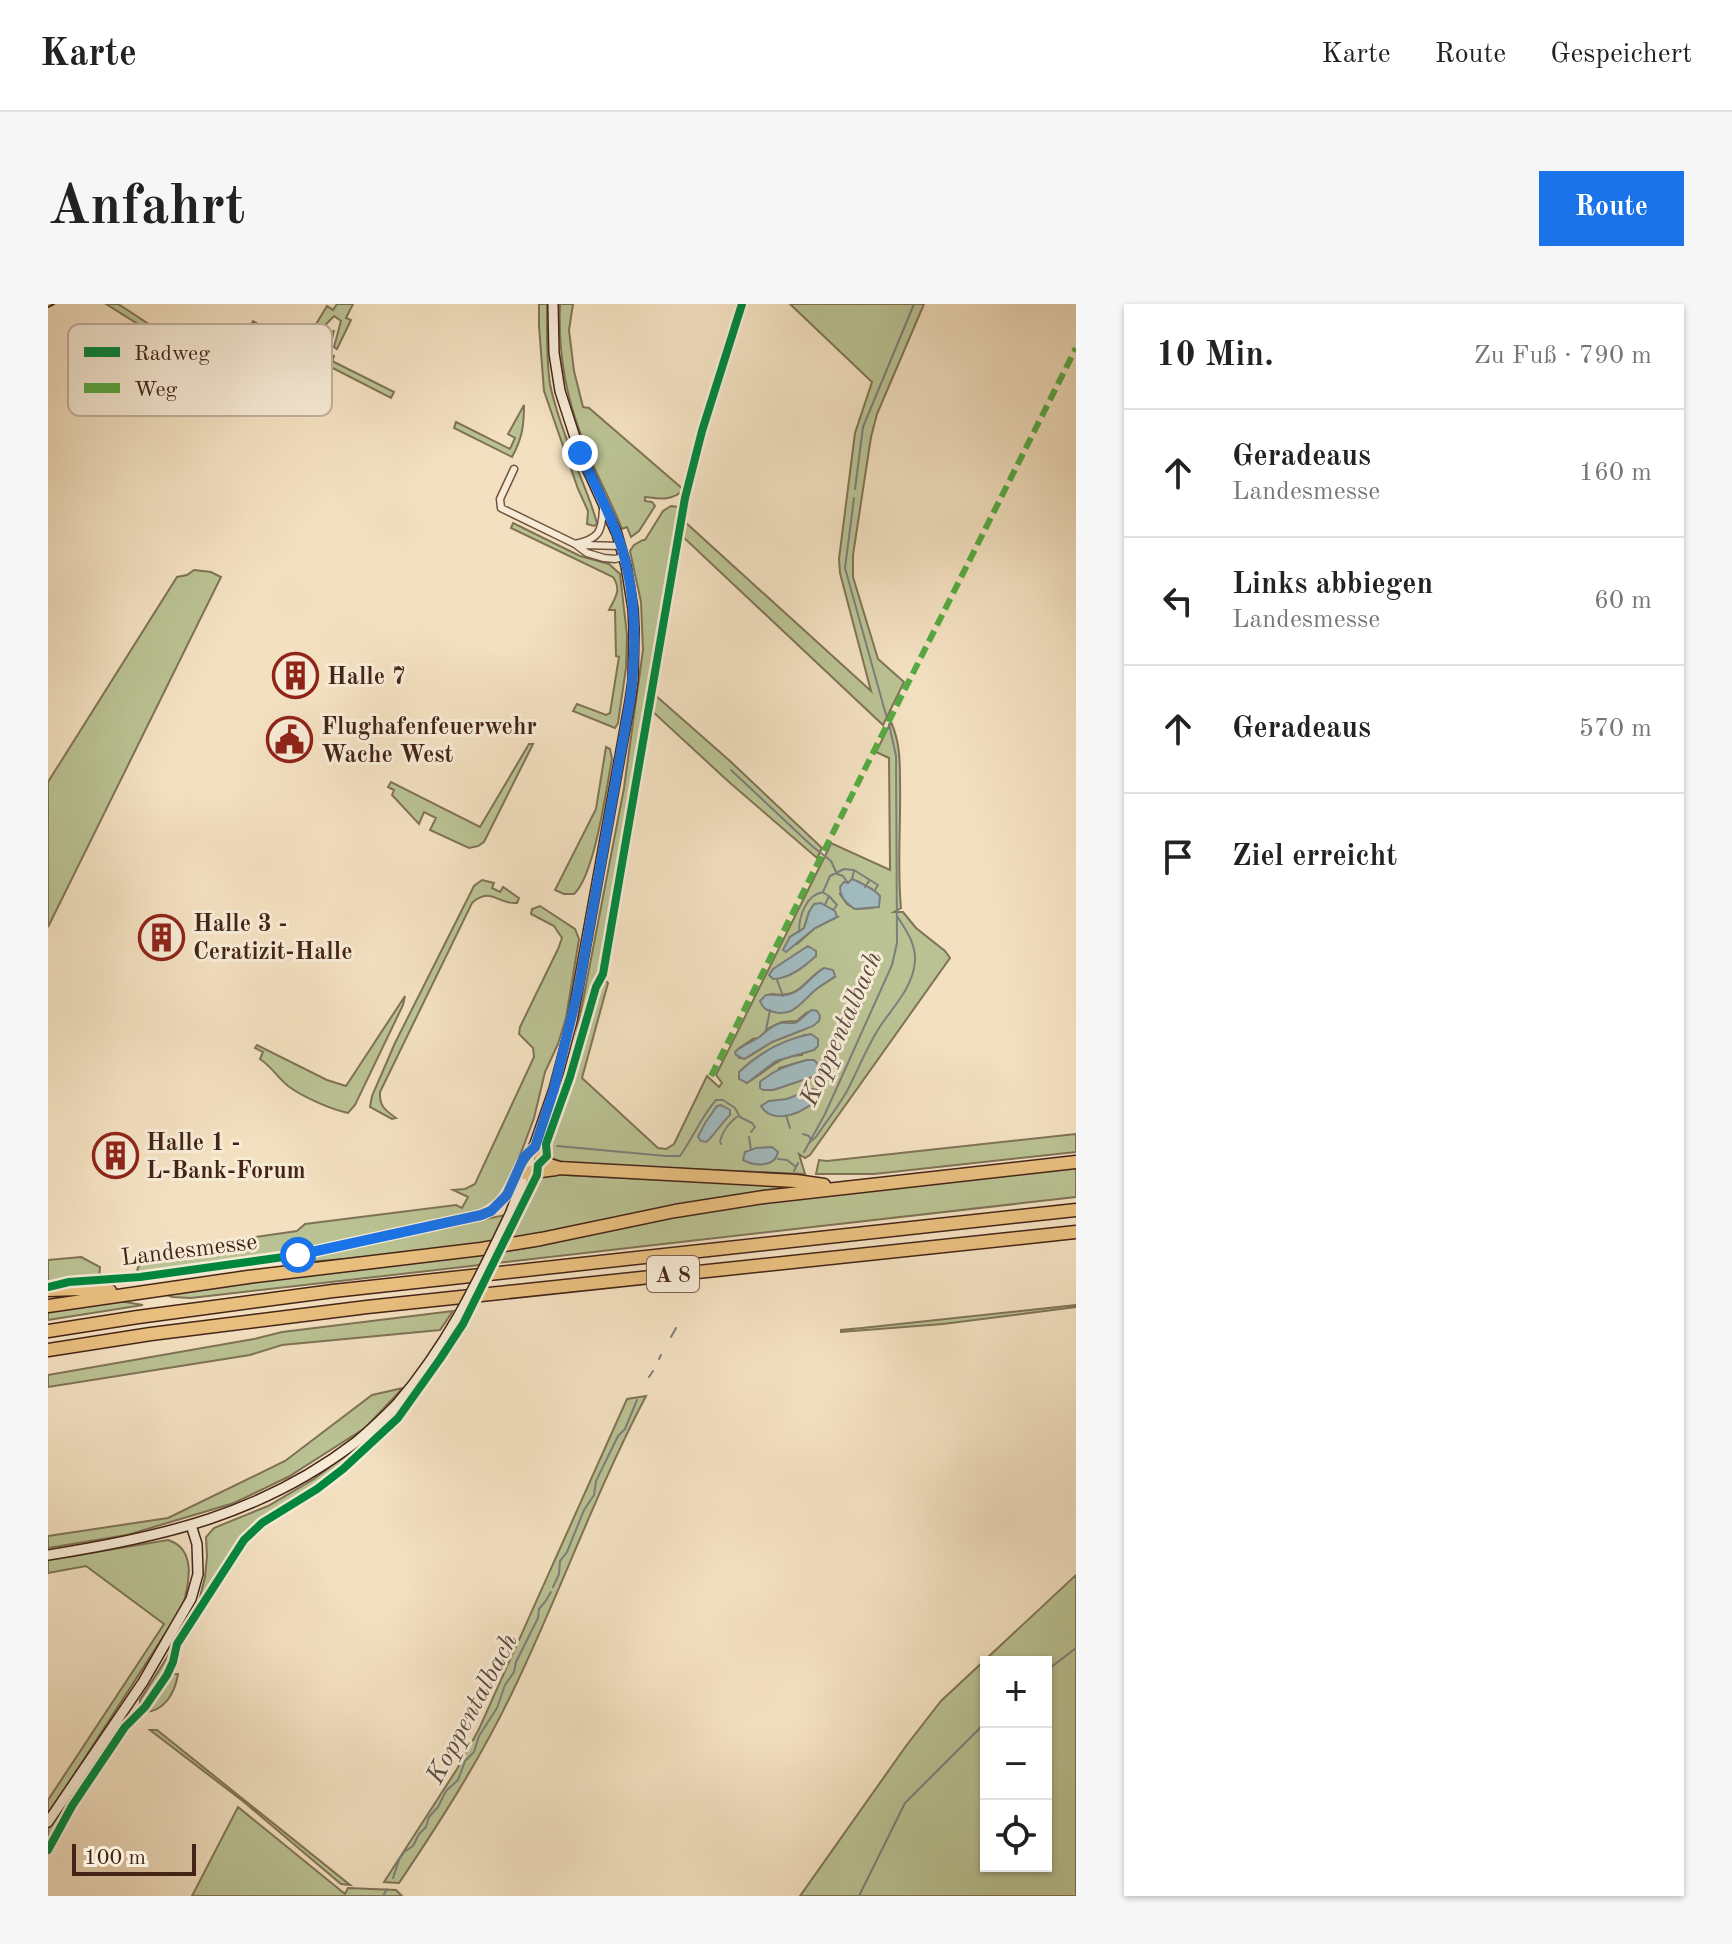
<!DOCTYPE html>
<html lang="de">
<head>
<meta charset="utf-8">
<style>
  :root { --surface:#fff; --page:#f6f6f6; --text:#222; --muted:#767676; --line:#e0e0e0; --accent:#1a73e8 }
  body { margin:0; font-family:"Old Standard TT",serif; background:var(--page); color:var(--text) }
  .controls { position:absolute; right:24px; bottom:24px; display:grid; overflow:hidden; border-radius:0px; box-shadow:0 2px 6px #0004 }
  .controls button { width:72px; height:72px; display:grid; place-items:center; padding:0; border:0; border-bottom:2px solid var(--line); background:var(--surface); color:var(--text); font:40px sans-serif }
  .scale { position:absolute; left:24px; bottom:20px; width:124px; box-sizing:border-box; padding-left:8px; border:4px solid #442417; border-top:0; font-size:22px; line-height:28px; white-space:nowrap; color:#442417; -webkit-text-stroke:6px #f7ebd6; paint-order:stroke }
  .stop { position:absolute; width:24px; height:24px; margin:-18px; border:6px solid #1a73e8; border-radius:50%; background:#fff }
  .stop.end { background:#1a73e8; border-color:#fff; box-shadow:0 2px 8px #0008 }
  .list { margin:0; padding:0; list-style:none }
  h2 { display:flex; justify-content:space-between; align-items:center; height:104px; margin:0; padding:0 32px; font-size:34px }
  h2 small { font-size:26px; font-weight:400; color:var(--muted) }
  .list li { display:grid; grid-template-columns:52px 1fr auto; gap:24px; align-items:center; box-sizing:border-box; height:128px; padding:0 32px; border-top:2px solid var(--line) }
  .list b { display:block; font-size:30px; white-space:nowrap }
  .list p { margin:0; font-size:26px; white-space:nowrap; color:var(--muted) }
  .list em { font-size:26px; font-style:normal; color:var(--muted) }
  .icon { flex:none; width:44px; height:44px; fill:none; stroke:currentColor; stroke-width:2; stroke-linecap:round; stroke-linejoin:round }
  .map { position:relative; flex:none; width:1028px; height:1592px; overflow:hidden; border-radius:0px }
  header { display:flex; align-items:center; gap:48px; box-sizing:border-box; height:112px; padding:0 40px; background:var(--surface); border-bottom:2px solid var(--line) }
  header strong { font-size:38px }
  nav { display:flex; gap:44px; margin-inline-start:auto; font-size:28px }
  .intro { display:flex; align-items:center; justify-content:space-between; box-sizing:border-box; height:192px; padding:0 48px }
  h1 { margin:0; font-size:56px }
  .button { padding:20px 36px; border-radius:0px; background:var(--accent); color:#fff; font-size:28px; font-weight:700 }
  main { display:flex; gap:48px; padding:0 48px }
  aside { flex:1; background:var(--surface); border-radius:0px; box-shadow:0 2px 6px #0004 }
  .map>svg:first-child { display:block }
  .green { fill:#bac293; stroke:#7f7355; stroke-width:2; fill-rule:evenodd }
  .water { fill:#a1babe; stroke:#7c7e7b; stroke-width:2 }
  .lines { fill:none; stroke-linecap:round; stroke-linejoin:round }
  .stream { stroke:#7c7e7b; stroke-width:2 }
  .street-casing { stroke:#705341; stroke-width:9 }
  .secondary-casing { stroke:#442417; stroke-width:12 }
  .highway-casing { stroke:#442417; stroke-width:15 }
  .street { stroke:#f7ebd6; stroke-width:6 }
  .secondary { stroke:#f7ebd6; stroke-width:9 }
  .highway { stroke:#eac080; stroke-width:12 }
  .tram { stroke:#442417; stroke-width:2 }
  .secondary-bridge-casing { stroke:#442417; stroke-width:12; stroke-linecap:butt }
  .secondary-bridge { stroke:#f7ebd6; stroke-width:9 }
  .quiet { stroke:#56aa42; stroke-width:6; stroke-dasharray:12 6; stroke-linecap:butt }
  .cycleway-casing { stroke:#f7ebd6; stroke-width:13 }
  .cycleway { stroke:#00873e; stroke-width:8 }
  .route { stroke:#1a73e8; stroke-width:10 }
  .labels { text-anchor:middle; stroke-width:6; stroke-linejoin:round; paint-order:stroke }
  .shield { fill:#f7ebd6; stroke:#7a6050; stroke-width:2 }
  .shield-label { font-size:22px; font-weight:bold; fill:#442417 }
  .poi-label { font-size:24px; font-weight:bold; fill:#442417; stroke:#f7ebd6; text-anchor:start }
  .street-label { font-size:24px; fill:#442417; stroke:#f7ebd6 }
  .water-label { font-size:26px; font-style:italic; fill:#5b4a41; stroke:#f7ebd6 }
  .key { fill:#f7ebd6; stroke:#c1af9d; stroke-width:2 }
  .key-label { font-size:22px; fill:#442417 }
</style>
</head>
<body>
<header>
<strong>Karte</strong>
<nav><a>Karte</a><a>Route</a><a>Gespeichert</a></nav>
</header>
<div class="intro"><h1>Anfahrt</h1><a class="button">Route</a></div>
<main>
<div class="map">
<svg width="1028" height="1592" viewBox="0 0 1028 1592">
  <rect width="100%" height="100%" fill="#f3e0c0"/>
  <filter id="stains"><feTurbulence type="fractalNoise" baseFrequency=".0025" numOctaves="4"/><feColorMatrix values="0 0 0 0 .2 0 0 0 0 .09 0 0 0 0 .02 0 0 0 .5 -.17"/></filter>
  <radialGradient id="worn" r=".72"><stop offset=".6" stop-color="#630" stop-opacity="0"/><stop offset="1" stop-color="#630" stop-opacity=".3"/></radialGradient>
  <path class="green" d="M58 0H70L84 9 177 70 203 91Z
    M289 0H305L298 14 303 16 289 45 286 43 293 17 286 12 262 37 259 35 279 2 285 6Z
    M491 0H499C499 27 498 53 502 80 506 100 513 120 520 139 528 166 543 194 549 220L546 222 539 220 540 207 530 185 496 87 491 22Z
    M512 0H525L521 26 526 67 535 103 541 104 636 186C623 197 613 195 597 193V197L604 198 607 202 591 227 583 233 579 223 574 225C561 192 543 161 532 128 517 88 510 43 512 0Z
    M742 0H876L829 110 823 133 805 251V273L830 355 856 378 835 421 634 232 637 218 823 387 792 269 791 255 807 129 824 78Z
    M205 17 252 46 255 42 260 45 281 23 260 58 254 59 201 25Z
    M286 26 281 50 286 52 284 57 346 88 343 94 271 57Z
    M476 101C476 122 474 135 464 153L406 124 408 118 462 145 467 134 460 130Z
    M623 202 630 203 633 207 614 323 573 560 567 573 570 575 557 649 553 651V672L547 683 523 768 532 747 550 684 553 677 557 676 560 679 534 774 610 844 618 845 626 840 659 772 671 783 674 779 668 771 781 544 783 539 842 566 841 454 828 448 843 418C852 438 852 458 852 479 853 520 849 562 853 604L846 608H855L868 624 897 647 902 654 762 851 757 854 751 850 757 870 523 860C504 856 494 853 501 831L498 833 526 743 576 484 595 346 593 298 582 247 586 241 595 236H597L615 207ZM811 578 817 583 824 585V604L807 605 799 600 792 590 800 579ZM761 608 789 613 767 624 749 640 742 633 756 624ZM773 666 787 673C781 677 774 680 768 685 758 693 752 702 740 708L724 690C753 694 753 679 773 666ZM758 709 757 725 724 738 700 753 691 754 690 745 705 735 711 734 721 724 734 718 749 717ZM757 731 754 751C727 752 720 768 698 779L692 768C714 747 730 742 757 731ZM759 756H766L770 771 725 786 731 764Z
    M465 219 532 252 561 260 572 270 579 331 578 364 570 419 567 424 525 407 529 400 558 411 562 409 571 353 568 352 567 306H561C567 294 574 286 565 273L463 224Z
    M146 266 163 268 173 273 0 623V478L129 273 139 271Z
    M607 391 682 457 774 544 769 554 681 478 604 407Z
    M481 440H485L436 538 430 542 421 544 382 526 388 514 376 508 371 520 344 491 346 486 340 483 343 478 432 523Z
    M558 443 562 445 564 455C558 486 547 570 526 590H516L507 586 548 505Z
    M434 576 446 579 444 584 452 588 455 583 471 594 469 599C450 601 443 582 424 599L332 788C331 802 337 806 348 814L344 815 322 803 324 792 347 739 426 582Z
    M492 602 527 625 531 635 518 714 510 740 497 768 486 814 459 886 452 895 439 906 248 948 89 969C89 960 98 951 107 948L249 927 257 920 408 901 414 904 420 893 405 886 417 885 427 880 486 753 485 744 471 730 472 723 510 645 514 634 506 622 483 610 484 605Z
    M357 692 355 701 307 801 300 809C282 805 255 793 240 782 229 773 225 764 212 755L215 748 207 744 209 741 279 776 298 782Z
    M1028 830V848L826 870H768L771 856 779 857Z
    M1028 863V893L143 994 124 993 115 989 430 951 485 943 615 914 725 897Z
    M495 870 740 882V884C652 897 567 917 480 932 402 946 322 954 242 959L241 956 472 908 485 878Z
    M33 953 52 963 51 973 0 977V956Z
    M71 997 95 1001 0 1016V1008Z
    M1028 1001V1003L895 1020 793 1028V1026L814 1024Z
    M405 1007 392 1026 234 1041 202 1051 0 1083V1071L206 1035 234 1028Z
    M355 1084 317 1124 240 1173 186 1199 79 1231 0 1244V1232L120 1214 237 1157 324 1091Z
    M598 1092C547 1189 511 1292 463 1391 431 1457 392 1518 351 1579L336 1578 409 1465 431 1425 579 1095Z
    M349 1112 350 1114 295 1165 269 1185 214 1219 196 1236 129 1340C122 1366 115 1382 95 1402L92 1399V1396L120 1352 131 1330 151 1297 157 1273 159 1252 158 1233 166 1224 220 1202 266 1175Z
    M120 1236C149 1245 141 1279 135 1302L0 1511V1496L116 1320 38 1262 0 1269V1256Z
    M1028 1271V1592H752L858 1442 893 1397ZM938 1358H998V1562H938Z
    M124 1370H130C127 1388 117 1408 96 1408Z
    M102 1426H109L302 1581 293 1580 196 1498Z
    M73 1427 22 1500 0 1544V1525L25 1487 70 1428Z
    M190 1503 297 1590 300 1584 348 1586 354 1592H144Z"/>
  <path class="water" d="M804 575C812 578 827 586 832 592L831 603 807 605C798 599 792 593 792 583L796 578 800 579Z
    M773 599 787 607 789 613 767 624 738 648 735 646 742 633 756 624 761 608 766 600Z
    M760 642 768 647V652C756 663 741 675 725 675L721 671 725 665Z
    M776 664 785 666 787 672C780 678 771 682 765 688 753 699 744 713 726 708 717 706 715 704 712 697L718 691C725 690 732 692 738 691 754 689 763 671 776 664Z
    M764 706 769 707 772 712 771 717 765 722 724 738 696 755 688 751 687 748C695 740 706 738 714 731 719 727 723 722 730 720 736 717 743 721 749 718 754 715 758 709 764 706Z
    M763 730 770 735V742L766 746 728 757 699 779 691 775V768C711 749 736 735 763 730Z
    M759 756H766L771 761 773 766 770 771 725 786H715L712 784V778C727 765 741 761 759 756Z
    M764 785 770 786 772 791C760 808 726 823 713 802L721 797 739 795Z
    M673 801 682 806V811C676 816 662 837 658 838 657 838 655 837 653 837L650 833 657 819 669 802Z
    M724 843 730 848C727 864 706 862 695 856L697 848 708 844Z"/>
  <g class="lines">
    <path class="stream" d="M807 185 815 123 866 0
      M806 194 797 264 838 411
      M683 466 764 542 783 557 789 570 795 572 800 579
      M804 575 806 567
      M817 583 821 577
      M776 589 781 592 777 601
      M781 592 789 601 785 606
      M751 628C751 612 758 591 775 588L782 572 796 565 806 566 830 581 827 586
      M729 676 735 692
      M718 726 722 706
      M738 811 742 824
      M755 830 761 832 763 836
      M701 833 703 846
      M761 839 768 833C778 818 790 803 799 787 810 766 819 742 833 721 846 702 865 683 867 657 868 640 858 626 849 612
      M673 840 672 837C675 827 681 818 690 812
      M509 842 618 852H632C645 834 653 813 668 796H675L687 804 692 813 704 819 707 823 703 828
      M756 848 777 810 844 661 849 639 848 452 841 420
      M730 855 739 856 748 863
      M746 867 750 859
      M623 1033 628 1024
      M611 1055 613 1051
      M601 1073 605 1067
      M505 1283 511 1270 512 1257 519 1248 536 1206 546 1191 548 1177 570 1132 577 1125 589 1096
      M998 1367 1028 1344
      M345 1574 351 1556 356 1548 365 1542 371 1530 378 1523 381 1513 390 1503 398 1487 410 1476 417 1457 426 1448 431 1432 449 1404 457 1381 466 1368 468 1358 490 1314 491 1305 497 1298 503 1288
      M335 1592 339 1585
      M811 1592 857 1499 938 1418"/>
    <defs>
      <path id="street" d="M466 165 452 195 453 204 527 240 539 249 556 254 567 255 575 253
        M527 240C551 235 554 228 555 205
        M535 241 573 242
        M9 981 21 978 92 973 250 951 433 911C467 897 461 867 484 845"/>
      <path id="secondary" d="M463 908 506 785 524 717 582 397 585 376 586 325 585 305 578 262 569 230 532 149 512 87 506 49 505 0
        M0 1251C115 1233 214 1210 308 1138 323 1126 336 1113 349 1100
        M0 1518 95 1378 143 1295 150 1270 149 1240 143 1221"/>
      <path id="highway" d="M487 843 498 860 511 864 748 877 776 881
        M477 869 508 865
        M0 986 32 985 62 987
        M0 1002 200 973 433 945 493 935 627 907 716 893 1028 858
        M0 1027 90 1013 285 987 1028 906
        M0 1046 103 1030 319 1003 1028 928"/>
    </defs>
    <use href="#street" class="street-casing"/>
    <use href="#secondary" class="secondary-casing"/>
    <use href="#highway" class="highway-casing"/>
    <use href="#street" class="street"/>
    <use href="#secondary" class="secondary"/>
    <use href="#highway" class="highway"/>
    <path class="tram" d="M0 3 6 0"/>
    <defs>
      <path id="secondary-bridge" d="M349 1100C401 1039 429 979 463 908"/>
    </defs>
    <use href="#secondary-bridge" class="secondary-bridge-casing"/>
    <use href="#secondary-bridge" class="secondary-bridge"/>
    <path class="quiet" d="M663 772 1028 44"/>
    <defs>
      <path id="cycleway" d="M0 983 21 978 92 973 250 951 433 911C467 898 463 865 487 843
        M0 1546 24 1502 77 1423 97 1403 119 1371 125 1358 129 1340 196 1236 214 1219 269 1185 295 1165 350 1114 392 1055 415 1020 489 871 490 861 499 852 498 840 522 773 548 683 555 670 637 194 654 127 694 0"/>
    </defs>
    <use href="#cycleway" class="cycleway-casing"/>
    <use href="#cycleway" class="cycleway"/>
  </g>
  <g class="lines">
    <path class="route" d="M250 951 433 911 443 907 459 891 476 853 487 843 506 785 531 682 582 397C589 343 589 285 570 233 560 205 544 175 532 149"/>
  </g>
  <defs>
    <symbol id="building-ring" viewBox="-11 -11 22 22"><circle r="9.5" fill="#f7ebd6" stroke="#8f2418" stroke-width="1.5"/><path d="M-4-6H4V6H1V3H-1V6H-4ZM-2.5-4.3h1.7v1.8h-1.7ZM.8-4.3h1.7v1.8H.8ZM-2.5-1h1.7V.8h-1.7ZM.8-1h1.7V.8H.8Z" fill="#8f2418"/></symbol>
    <symbol id="civic-ring" viewBox="-11 -11 22 22"><circle r="9.5" fill="#f7ebd6" stroke="#8f2418" stroke-width="1.5"/><path d="M-.6-6.5H3V-4.5H.6V-3L4-1V1h2V6H-6V1h2V-1L-.6-3ZM-1.2 2.5V6h2.4V2.5Z" fill="#8f2418"/></symbol>
  </defs>
  <g fill-rule="evenodd">
    <use href="#building-ring" x="222" y="346" width="51" height="51"/>
    <use href="#civic-ring" x="216" y="410" width="51" height="51"/>
    <use href="#building-ring" x="88" y="608" width="51" height="51"/>
    <use href="#building-ring" x="42" y="826" width="51" height="51"/>
  </g>
  <g class="labels">
    <rect class="shield" x="599" y="952" width="52" height="36" rx="6"/>
    <g class="shield-label">
      <text x="625" y="978">A 8</text>
    </g>
    <g class="poi-label">
      <text x="279" y="380">Halle 7</text>
      <text x="273" y="430">Flughafenfeuerwehr<tspan x="273" dy="28">Wache West</tspan></text>
      <text x="145" y="627">Halle 3 -<tspan x="145" dy="28">Ceratizit-Halle</tspan></text>
      <text x="98" y="846">Halle 1 -<tspan x="98" dy="28">L-Bank-Forum</tspan></text>
    </g>
    <g class="street-label">
      <text transform="translate(141 945) rotate(-7)" y="8">Landesmesse</text>
    </g>
    <g class="water-label">
      <text transform="translate(792 724) rotate(-66)" y="9">Koppentalbach</text>
      <text transform="translate(423 1404) rotate(-62)" y="9">Koppentalbach</text>
    </g>
  </g>
  <rect x="20" y="20" width="264" height="92" rx="12" class="key"/>
  <rect x="36" y="43" width="36" height="10" fill="#00873e"/>
  <rect x="36" y="79" width="36" height="10" fill="#56aa42"/>
  <g class="key-label">
    <text x="86" y="56">Radweg</text>
    <text x="86" y="92">Weg</text>
  </g>
  <rect width="100%" height="100%" filter="url(#stains)"/>
  <rect width="100%" height="100%" fill="url(#worn)"/>
</svg>
<div class="controls">
<button>+</button>
<button>−</button>
<button><svg class="icon" aria-label="locate" viewBox="0 0 24 24"><circle cx="12" cy="12" r="6"/><path d="M12 2v4M12 18v4M2 12h4M18 12h4"/></svg></button>
</div>
<div class="scale">100 m</div>
<div class="stop" style="left:250px;top:951px"></div>
<div class="stop end" style="left:532px;top:149px"></div>
</div>
<aside>
<h2>10 Min.<small>Zu Fuß · 790 m</small></h2>
<ul class="list">
<li><svg class="icon" aria-label="ahead" viewBox="0 0 24 24"><path d="M12 20V5M6 11l6-6 6 6"/></svg><div><b>Geradeaus</b><p>Landesmesse</p></div><em>160 m</em></li>
<li><svg class="icon" aria-label="left" viewBox="0 0 24 24"><path d="M17 20v-9H6M10 6l-5 5 5 5"/></svg><div><b>Links abbiegen</b><p>Landesmesse</p></div><em>60 m</em></li>
<li><svg class="icon" aria-label="ahead" viewBox="0 0 24 24"><path d="M12 20V5M6 11l6-6 6 6"/></svg><div><b>Geradeaus</b></div><em>570 m</em></li>
<li><svg class="icon" aria-label="arrive" viewBox="0 0 24 24"><path d="M6 21V4h12l-3 4 3 4H6"/></svg><div><b>Ziel erreicht</b></div></li>
</ul>
</aside>
</main>
</body>
</html>
